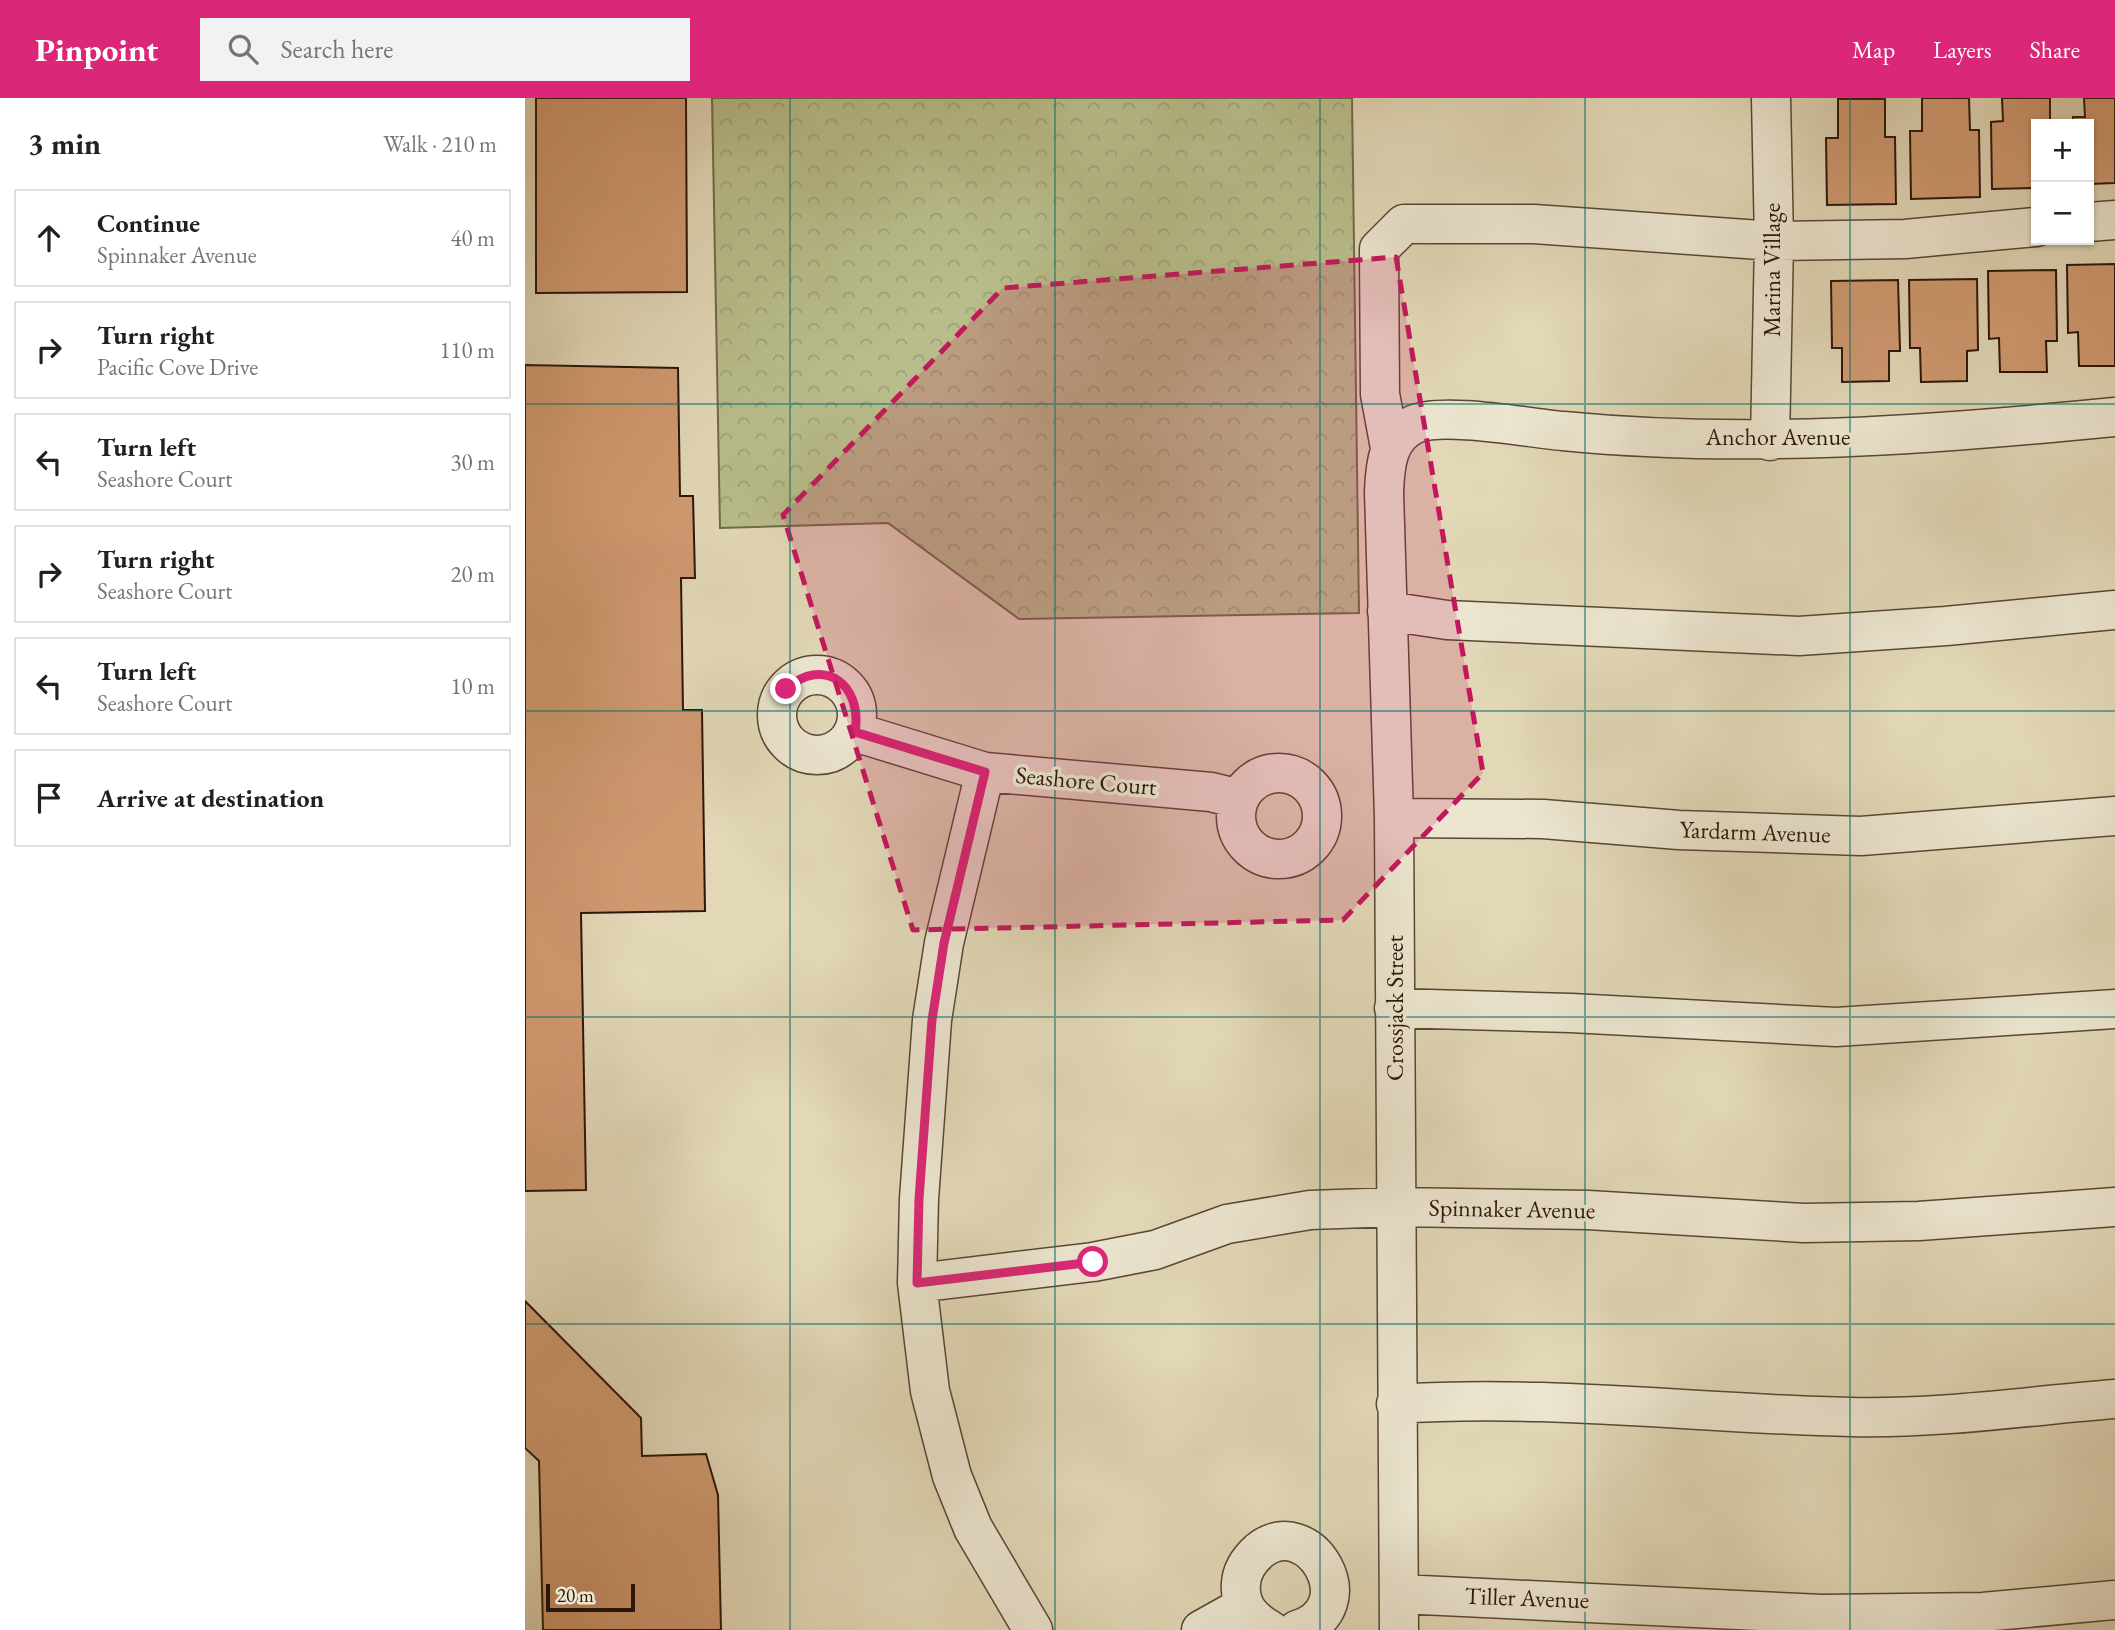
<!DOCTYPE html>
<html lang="en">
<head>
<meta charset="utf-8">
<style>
  :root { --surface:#fff; --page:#f2f2f2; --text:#202124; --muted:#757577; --line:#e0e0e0; --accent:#db2777 }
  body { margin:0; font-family:"EB Garamond",serif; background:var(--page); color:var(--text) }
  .controls { position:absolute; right:21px; top:21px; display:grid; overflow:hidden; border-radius:0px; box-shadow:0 2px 5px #0004 }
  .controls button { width:63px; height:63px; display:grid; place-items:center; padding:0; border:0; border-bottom:2px solid var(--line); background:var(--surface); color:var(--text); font:35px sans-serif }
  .scale { position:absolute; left:21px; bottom:18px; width:89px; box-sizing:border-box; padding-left:7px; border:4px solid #2d160a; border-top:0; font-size:19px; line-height:24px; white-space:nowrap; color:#2d160a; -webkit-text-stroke:5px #ece6d0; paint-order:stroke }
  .stop { position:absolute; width:21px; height:21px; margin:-16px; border:5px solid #db2777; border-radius:50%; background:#fff }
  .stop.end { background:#db2777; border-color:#fff; box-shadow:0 2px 7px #0008 }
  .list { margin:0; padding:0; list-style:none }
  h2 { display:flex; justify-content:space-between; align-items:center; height:91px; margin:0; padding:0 28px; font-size:30px }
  h2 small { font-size:23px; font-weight:400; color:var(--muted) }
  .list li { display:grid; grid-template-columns:46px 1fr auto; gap:21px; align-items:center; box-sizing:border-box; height:98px; margin:0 14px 14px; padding:0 14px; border:2px solid var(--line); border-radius:0px }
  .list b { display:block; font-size:26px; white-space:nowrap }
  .list p { margin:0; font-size:23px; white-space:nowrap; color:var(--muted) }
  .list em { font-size:23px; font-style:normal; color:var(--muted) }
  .icon { flex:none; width:38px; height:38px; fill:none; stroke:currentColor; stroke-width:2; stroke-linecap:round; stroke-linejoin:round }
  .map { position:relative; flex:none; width:1590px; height:1532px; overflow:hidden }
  header { display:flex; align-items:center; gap:42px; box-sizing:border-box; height:98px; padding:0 35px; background:var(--accent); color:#fff }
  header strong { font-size:33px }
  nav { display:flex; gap:38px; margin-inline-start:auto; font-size:24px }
  .search { width:490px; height:63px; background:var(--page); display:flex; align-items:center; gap:18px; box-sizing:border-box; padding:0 24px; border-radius:0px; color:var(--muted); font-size:26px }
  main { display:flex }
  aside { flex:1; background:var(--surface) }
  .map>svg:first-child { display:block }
  .forest { fill:url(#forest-crowns); stroke:#726a4a; stroke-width:2 }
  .building { fill:#d09a71; stroke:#2d160a; stroke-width:2 }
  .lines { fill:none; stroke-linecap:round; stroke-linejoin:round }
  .minor-casing { stroke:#5a4635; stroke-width:41 }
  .minor { stroke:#ece6d0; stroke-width:38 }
  .route { stroke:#db2777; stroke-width:9 }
  .marked { fill:#c2185b; fill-opacity:0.2; stroke:#c2185b; stroke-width:5; stroke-dasharray:14 9; stroke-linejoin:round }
  .grid { fill:none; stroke:#0f766e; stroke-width:2; stroke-opacity:0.55 }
  .labels { text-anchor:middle; stroke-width:7; stroke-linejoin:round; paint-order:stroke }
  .street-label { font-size:24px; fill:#2d160a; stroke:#ece6d0 }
</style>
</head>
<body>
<header>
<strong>Pinpoint</strong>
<div class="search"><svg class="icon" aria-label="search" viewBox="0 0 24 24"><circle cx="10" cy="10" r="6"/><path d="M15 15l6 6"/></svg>Search here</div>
<nav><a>Map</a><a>Layers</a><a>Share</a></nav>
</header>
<main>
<aside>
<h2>3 min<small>Walk · 210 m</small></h2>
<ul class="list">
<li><svg class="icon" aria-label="ahead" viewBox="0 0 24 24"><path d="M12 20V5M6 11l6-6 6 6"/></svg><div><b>Continue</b><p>Spinnaker Avenue</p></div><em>40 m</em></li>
<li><svg class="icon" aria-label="right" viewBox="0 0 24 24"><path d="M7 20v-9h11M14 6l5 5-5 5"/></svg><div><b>Turn right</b><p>Pacific Cove Drive</p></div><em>110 m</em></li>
<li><svg class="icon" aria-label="left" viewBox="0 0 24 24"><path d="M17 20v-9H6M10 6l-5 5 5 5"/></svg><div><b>Turn left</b><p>Seashore Court</p></div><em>30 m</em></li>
<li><svg class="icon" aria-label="right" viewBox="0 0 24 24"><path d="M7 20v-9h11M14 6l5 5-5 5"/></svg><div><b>Turn right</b><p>Seashore Court</p></div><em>20 m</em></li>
<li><svg class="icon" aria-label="left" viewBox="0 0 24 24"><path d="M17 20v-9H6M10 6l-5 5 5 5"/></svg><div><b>Turn left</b><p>Seashore Court</p></div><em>10 m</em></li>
<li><svg class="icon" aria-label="arrive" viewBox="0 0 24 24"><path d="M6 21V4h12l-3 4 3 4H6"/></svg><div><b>Arrive at destination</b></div></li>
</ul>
</aside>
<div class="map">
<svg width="1590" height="1532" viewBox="0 0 1590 1532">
  <defs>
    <pattern id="forest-crowns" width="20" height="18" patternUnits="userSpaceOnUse" patternTransform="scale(1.75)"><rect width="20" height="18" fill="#b8bd8b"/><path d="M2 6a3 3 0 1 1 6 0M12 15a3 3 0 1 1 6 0" fill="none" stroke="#9ea277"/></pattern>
  </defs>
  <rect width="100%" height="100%" fill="#e2d8b7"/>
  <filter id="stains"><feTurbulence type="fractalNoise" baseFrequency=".00286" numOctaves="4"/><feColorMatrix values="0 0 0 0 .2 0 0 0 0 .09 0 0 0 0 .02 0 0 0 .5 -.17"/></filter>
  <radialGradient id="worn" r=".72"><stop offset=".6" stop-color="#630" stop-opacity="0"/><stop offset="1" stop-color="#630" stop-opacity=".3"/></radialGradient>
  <path class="forest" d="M187 0H827L834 515 494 521 363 425 195 430Z"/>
  <path class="building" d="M11 0H161L162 194 11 195Z
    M1397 0H1444L1445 32H1454L1455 99 1386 101 1385 33H1397Z
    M1477 0H1525V22H1535V26H1511V90L1467 91 1466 24 1478 23Z
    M1559 0H1590V85L1564 86V26H1548V19H1560Z
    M1313 1H1360V39H1370L1371 106 1302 107 1301 40H1313Z
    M1590 166V268H1554L1553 234 1543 235 1542 167Z
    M1531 172 1532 243H1521L1522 274H1475L1474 240 1464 241 1463 173Z
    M1452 181 1453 252 1442 253V283L1396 284 1395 250H1385L1384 182Z
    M1373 182 1375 253H1364V283L1317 284V250H1307L1306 183Z
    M0 267 153 270 155 398H168L170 480H156L158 612H177L180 813 56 815 61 1092 0 1093Z
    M0 1203 116 1320 117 1358 181 1356 193 1397 196 1532H18L14 1363 0 1350Z"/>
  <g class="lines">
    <defs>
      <path id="minor" d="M1564 124 1590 122
        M1245 343 1249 143 1246 0
        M865 350 855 296 854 151 879 126H1009L1249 143 1380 141 1511 129
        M862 513 922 522 1274 538 1421 528 1590 512
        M252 617a40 40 0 1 1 80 0a40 40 0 1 1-80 0Z
        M330 634 460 674 686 694 714 701
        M460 674 419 845 407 922 394 1101 392 1185 405 1293 427 1378 448 1430 508 1532
        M711 718a43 43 0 1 1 86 0a43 43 0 1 1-86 0Z
        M869 720 1018 721 1154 732 1336 738 1590 718
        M869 910 1046 915 1311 929 1590 911
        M392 1185 568 1164 630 1152 702 1126 785 1112 870 1109 1063 1112 1279 1125 1394 1123 1590 1109
        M871 1306C1023 1296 1174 1316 1326 1319 1414 1321 1502 1308 1590 1301
        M875 1496 1297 1516 1458 1514 1590 1502
        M676 1532 719 1508
        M745 1532C726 1521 714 1508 716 1485 717 1472 724 1462 734 1453 784 1412 843 1510 772 1532
        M874 1532 869 720 859 394C860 368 862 338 890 326 919 314 1004 330 1038 333 1223 351 1406 337 1590 319"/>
    </defs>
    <use href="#minor" class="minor-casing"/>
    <use href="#minor" class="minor"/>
  </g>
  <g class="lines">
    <path class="route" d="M261 591C299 557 338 587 330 634L460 674 419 845 407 922 394 1101 392 1185 568 1164"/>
  </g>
  <path class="marked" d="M871 159 958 675 818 822 388 832 258 417 478 190Z"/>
  <path class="grid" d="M265 0V1532M530 0V1532M795 0V1532M1060 0V1532M1325 0V1532M0 306H1590M0 613H1590M0 919H1590M0 1226H1590"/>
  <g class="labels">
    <g class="street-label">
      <text transform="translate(1247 172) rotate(-90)" y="8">Marina Village</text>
      <text x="1253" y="347">Anchor Avenue</text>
      <text transform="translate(561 683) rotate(5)" y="8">Seashore Court</text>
      <text transform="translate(1230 734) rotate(2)" y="8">Yardarm Avenue</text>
      <text transform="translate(870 910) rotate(-90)" y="8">Crossjack Street</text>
      <text transform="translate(987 1111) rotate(1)" y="8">Spinnaker Avenue</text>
      <text transform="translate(1002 1500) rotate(2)" y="8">Tiller Avenue</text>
    </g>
  </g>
  <rect width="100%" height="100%" filter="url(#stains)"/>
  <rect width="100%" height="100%" fill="url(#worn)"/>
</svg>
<div class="controls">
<button>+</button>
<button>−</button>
</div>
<div class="scale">20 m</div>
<div class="stop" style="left:568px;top:1164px"></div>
<div class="stop end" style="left:261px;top:591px"></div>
</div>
</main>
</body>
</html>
